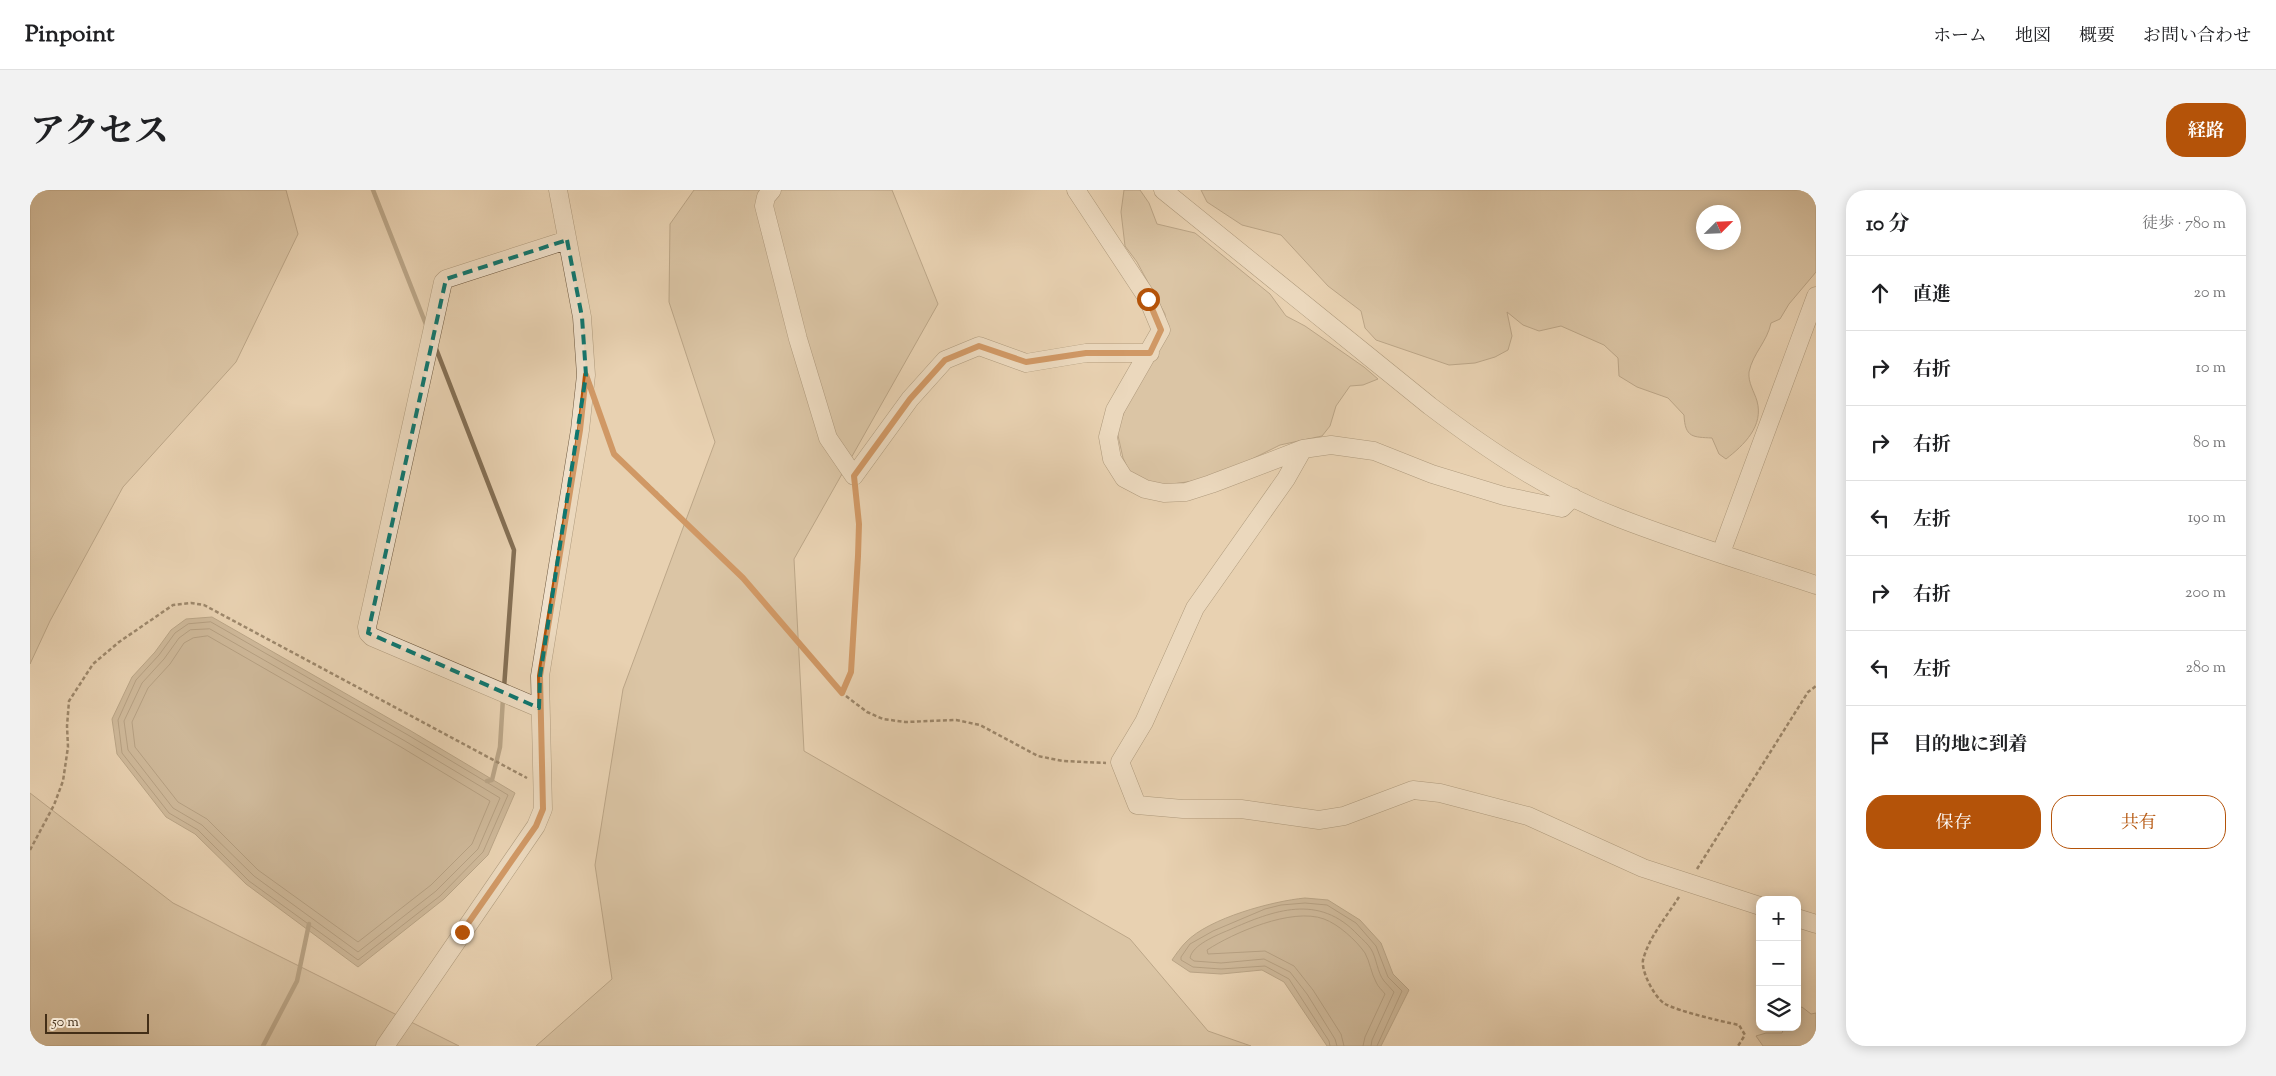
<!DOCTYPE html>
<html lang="ja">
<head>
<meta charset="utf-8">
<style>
  :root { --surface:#fff; --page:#f2f2f2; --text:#202124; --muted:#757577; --line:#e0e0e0; --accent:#b45309 }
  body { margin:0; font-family:"Sorts Mill Goudy","Noto Serif JP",serif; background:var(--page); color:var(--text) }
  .controls { position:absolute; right:15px; bottom:15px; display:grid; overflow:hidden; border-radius:10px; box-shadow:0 2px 12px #0003 }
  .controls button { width:45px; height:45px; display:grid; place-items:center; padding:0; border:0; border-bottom:1px solid var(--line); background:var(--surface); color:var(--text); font:25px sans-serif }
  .compass { position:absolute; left:1666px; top:15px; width:45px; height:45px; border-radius:50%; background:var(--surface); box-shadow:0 2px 12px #0003; rotate:66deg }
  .scale { position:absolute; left:15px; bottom:12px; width:104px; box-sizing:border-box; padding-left:5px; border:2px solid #432e17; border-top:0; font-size:14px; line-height:18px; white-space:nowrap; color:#432e17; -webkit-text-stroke:4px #f0e1cc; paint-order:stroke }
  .stop { position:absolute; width:15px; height:15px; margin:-11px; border:4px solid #b45309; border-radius:50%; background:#fff }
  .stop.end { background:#b45309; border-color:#fff; box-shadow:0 1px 5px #0008 }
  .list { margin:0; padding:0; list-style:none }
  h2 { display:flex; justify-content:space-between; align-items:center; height:65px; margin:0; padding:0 20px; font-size:21px }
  h2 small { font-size:16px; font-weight:400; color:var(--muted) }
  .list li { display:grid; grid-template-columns:32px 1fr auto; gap:15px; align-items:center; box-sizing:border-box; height:75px; padding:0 20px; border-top:1px solid var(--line) }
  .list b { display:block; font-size:19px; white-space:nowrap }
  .list em { font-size:16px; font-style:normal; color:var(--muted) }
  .actions { display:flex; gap:10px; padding:15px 20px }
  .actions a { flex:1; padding:11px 0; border:1px solid var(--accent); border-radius:20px; text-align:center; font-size:18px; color:var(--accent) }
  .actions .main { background:var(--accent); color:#fff }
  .icon { flex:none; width:28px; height:28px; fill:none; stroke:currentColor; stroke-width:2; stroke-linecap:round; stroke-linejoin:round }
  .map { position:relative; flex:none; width:1786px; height:856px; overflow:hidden; border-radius:20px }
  header { display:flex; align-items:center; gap:30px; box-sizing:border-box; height:70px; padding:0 25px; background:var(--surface); border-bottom:1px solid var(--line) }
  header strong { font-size:24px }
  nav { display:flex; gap:28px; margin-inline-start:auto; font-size:18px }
  .intro { display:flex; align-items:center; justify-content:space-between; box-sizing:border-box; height:120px; padding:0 30px }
  h1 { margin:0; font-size:35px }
  .button { padding:12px 22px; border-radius:20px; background:var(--accent); color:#fff; font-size:18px; font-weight:700 }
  main { display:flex; gap:30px; padding:0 30px }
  aside { flex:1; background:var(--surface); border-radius:20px; box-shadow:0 2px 12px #0003 }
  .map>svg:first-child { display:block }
  .green { fill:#ccb597; stroke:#887257; fill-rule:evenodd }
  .water { fill:#b09a7d; stroke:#846f54 }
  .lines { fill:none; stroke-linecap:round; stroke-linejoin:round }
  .shore { stroke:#7a644a; stroke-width:1 }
  .stream { stroke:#846f54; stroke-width:4.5 }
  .minor-casing { stroke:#6c573e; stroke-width:19 }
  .path { stroke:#432e17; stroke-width:2.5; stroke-dasharray:4 2.5; stroke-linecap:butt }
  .minor { stroke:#f0e1cc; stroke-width:18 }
  .route { stroke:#b45309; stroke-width:6 }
  .marked { fill:none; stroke:#0f766e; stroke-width:4; stroke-dasharray:10 6; stroke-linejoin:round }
</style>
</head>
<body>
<header>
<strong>Pinpoint</strong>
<nav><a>ホーム</a><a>地図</a><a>概要</a><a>お問い合わせ</a></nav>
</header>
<div class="intro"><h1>アクセス</h1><a class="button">経路</a></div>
<main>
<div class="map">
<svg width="1786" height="856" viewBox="0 0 1786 856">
  <rect width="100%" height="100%" fill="#e8d1b1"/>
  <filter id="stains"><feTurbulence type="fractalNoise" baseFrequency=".004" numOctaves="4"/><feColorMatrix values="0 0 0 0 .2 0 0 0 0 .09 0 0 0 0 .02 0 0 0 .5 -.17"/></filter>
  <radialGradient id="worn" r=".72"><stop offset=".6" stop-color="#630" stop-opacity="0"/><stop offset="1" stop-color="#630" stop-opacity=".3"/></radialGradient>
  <path class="green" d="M0 0H256L268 44 206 172 93 297 20 431 0 474Z
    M664 0H862L908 114 764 369 774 561 1100 749 1178 841 1221 856H506L582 789 565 675 593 499 685 252 639 112 640 34Z
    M1094 0H1110L1119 13 1127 34 1165 43 1240 104 1256 126 1275 136 1334 177 1348 189 1333 195 1320 196 1306 216 1300 236 1292 246 1250 255 1184 288 1136 295 1118 292 1100 283 1093 268 1087 241 1096 217 1137 144 1135 124 1107 72 1095 56 1091 22Z
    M1171 0H1786V82L1759 114 1750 129 1741 133C1737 152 1723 163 1719 182 1718 193 1724 201 1727 211 1734 236 1714 255 1696 269L1689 264 1682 248C1663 247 1655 248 1654 225L1638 208 1607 197 1589 186 1588 168 1574 155 1531 136 1509 141 1493 135 1477 122 1482 146 1478 160 1465 167 1445 173 1419 175 1346 150 1335 138 1331 121 1298 96 1251 45 1212 35 1177 12ZM1704 22V52H1674V22Z
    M0 603 143 713 429 856H0Z
    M1772 817 1781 824 1786 823V856H1733L1726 846 1736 843H1752L1754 837H1767V819Z"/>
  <path class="water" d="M182 427 381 541 485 603 458 665 414 709 328 777 216 694 165 644 136 627 87 564 82 529 102 487 125 462 141 440 156 429Z
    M1275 708 1298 710 1330 730 1351 753 1363 784 1379 800 1351 856H1297L1254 792 1232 780 1191 784 1160 782 1142 770C1146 764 1151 757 1156 752 1179 728 1243 711 1275 708Z"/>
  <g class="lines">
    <path class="shore" d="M181 432 378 545 478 605 453 662 410 706 328 770 219 691 168 640 139 623 92 563 88 530 106 490 129 465 145 443 158 434Z
      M180 439 375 551 470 608 448 659 406 701 328 762 224 686 172 635 143 618 98 560 94 531 112 493 134 469 149 448 160 440Z
      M178 446 371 557 460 611 442 654 401 695 328 752 228 680 177 629 148 612 105 557 102 532 118 498 140 474 154 453 163 448Z
      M1300 856 1299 851 1259 789 1235 776 1191 779 1163 777 1151 770V767L1160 754 1183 741 1235 719 1251 715 1275 713 1297 715 1326 733 1346 756 1358 787 1372 801 1347 856
      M1307 856 1305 849 1277 804 1260 782 1234 769 1191 773 1164 771 1160 768C1162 755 1187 745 1199 740 1244 720 1289 703 1328 745 1332 749 1338 754 1341 759 1347 769 1347 782 1354 791 1357 795 1361 798 1364 802L1342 850 1341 856
      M1314 856 1311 844 1283 800 1264 776 1235 761 1178 764 1177 760C1203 743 1262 717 1294 729 1308 734 1326 750 1335 763 1340 772 1341 783 1346 792 1348 797 1352 800 1355 804L1335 847 1333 856"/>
    <path class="stream" d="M343 0 397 137
      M405 156 484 360 474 498
      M457 591 462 590 470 557 473 508
      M233 856 267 791 279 734"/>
    <defs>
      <path id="minor" d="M742 0 736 7 734 16 768 149 798 248 824 286 880 209 915 170 949 156 996 173 1056 163H1120
        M1046 0 1118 109 1131 140 1085 220 1078 247 1082 269 1094 288 1115 299 1134 303 1156 302 1181 294 1273 259 1301 255 1344 261 1402 284 1474 306 1532 318 1543 307
        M1133 0 1400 216C1458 260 1520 302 1589 328 1653 353 1720 373 1786 395
        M1273 259 1256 289 1165 418 1114 532 1090 572 1107 615 1153 619H1211L1289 630 1314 626 1383 600 1410 603 1498 626 1613 678 1730 716
        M1691 363 1786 106
        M509 518 342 447 338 443 337 437 413 92 416 89 537 50
        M1767 728 1786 734
        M355 856 506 636 513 619 510 486 550 240 556 185 552 127 528 0"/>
    </defs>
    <use href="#minor" class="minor-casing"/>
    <path class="path" d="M568 219 584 264 627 303 664 341 713 388 812 503 837 522 853 529 875 532 926 530 950 535 1008 566 1033 571 1076 573
      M812 503 821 482 829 334 826 300
      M0 660 24 615 33 591 38 557 37 536 39 511 63 474 89 452 143 415 161 413 174 415 497 588
      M1667 679 1778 502 1786 496
      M1649 707C1637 726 1619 747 1613 770 1611 782 1625 808 1635 814 1651 822 1690 831 1709 835L1715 845 1708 856"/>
    <use href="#minor" class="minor"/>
  </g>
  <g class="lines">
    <path class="route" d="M432 742 506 636 513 619 510 486 550 240 556 185 584 264 713 388 812 503 821 482 828 366 829 334 824 286 880 209 915 170 949 156 996 172 1056 163H1120L1131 140 1118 109"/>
  </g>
  <path d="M0 0H1786V856H0ZM537 50 552 127 556 185 510 486 509 518 338 443 416 89Z" fill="#e8d1b1" fill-opacity=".55" fill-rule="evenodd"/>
  <path class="marked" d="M537 50 552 127 556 185 510 486 509 518 338 443 416 89Z"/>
  <rect width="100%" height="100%" filter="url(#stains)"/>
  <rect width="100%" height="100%" fill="url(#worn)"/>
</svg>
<div class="controls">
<button>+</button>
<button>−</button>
<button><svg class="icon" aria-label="layers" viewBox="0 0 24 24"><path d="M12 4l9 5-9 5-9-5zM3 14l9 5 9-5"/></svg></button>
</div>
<svg class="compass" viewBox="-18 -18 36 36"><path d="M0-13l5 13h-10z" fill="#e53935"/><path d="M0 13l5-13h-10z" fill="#757577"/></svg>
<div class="scale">50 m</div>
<div class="stop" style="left:1118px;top:109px"></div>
<div class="stop end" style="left:432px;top:742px"></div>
</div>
<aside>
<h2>10 分<small>徒歩 · 780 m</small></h2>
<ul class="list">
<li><svg class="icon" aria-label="ahead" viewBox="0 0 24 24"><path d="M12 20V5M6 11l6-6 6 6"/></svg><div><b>直進</b></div><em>20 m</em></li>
<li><svg class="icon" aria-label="right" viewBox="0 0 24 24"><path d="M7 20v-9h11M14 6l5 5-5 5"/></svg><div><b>右折</b></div><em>10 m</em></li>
<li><svg class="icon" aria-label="right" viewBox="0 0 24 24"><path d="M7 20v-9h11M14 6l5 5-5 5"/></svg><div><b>右折</b></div><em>80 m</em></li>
<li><svg class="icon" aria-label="left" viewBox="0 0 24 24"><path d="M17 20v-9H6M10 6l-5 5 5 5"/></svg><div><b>左折</b></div><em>190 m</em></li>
<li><svg class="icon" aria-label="right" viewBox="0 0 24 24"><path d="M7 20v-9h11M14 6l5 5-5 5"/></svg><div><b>右折</b></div><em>200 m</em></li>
<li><svg class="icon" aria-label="left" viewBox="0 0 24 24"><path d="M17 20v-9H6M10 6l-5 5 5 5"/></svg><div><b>左折</b></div><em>280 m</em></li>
<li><svg class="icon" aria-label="arrive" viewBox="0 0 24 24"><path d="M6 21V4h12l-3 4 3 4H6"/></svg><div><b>目的地に到着</b></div></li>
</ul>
<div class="actions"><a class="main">保存</a><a>共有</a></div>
</aside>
</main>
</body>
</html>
